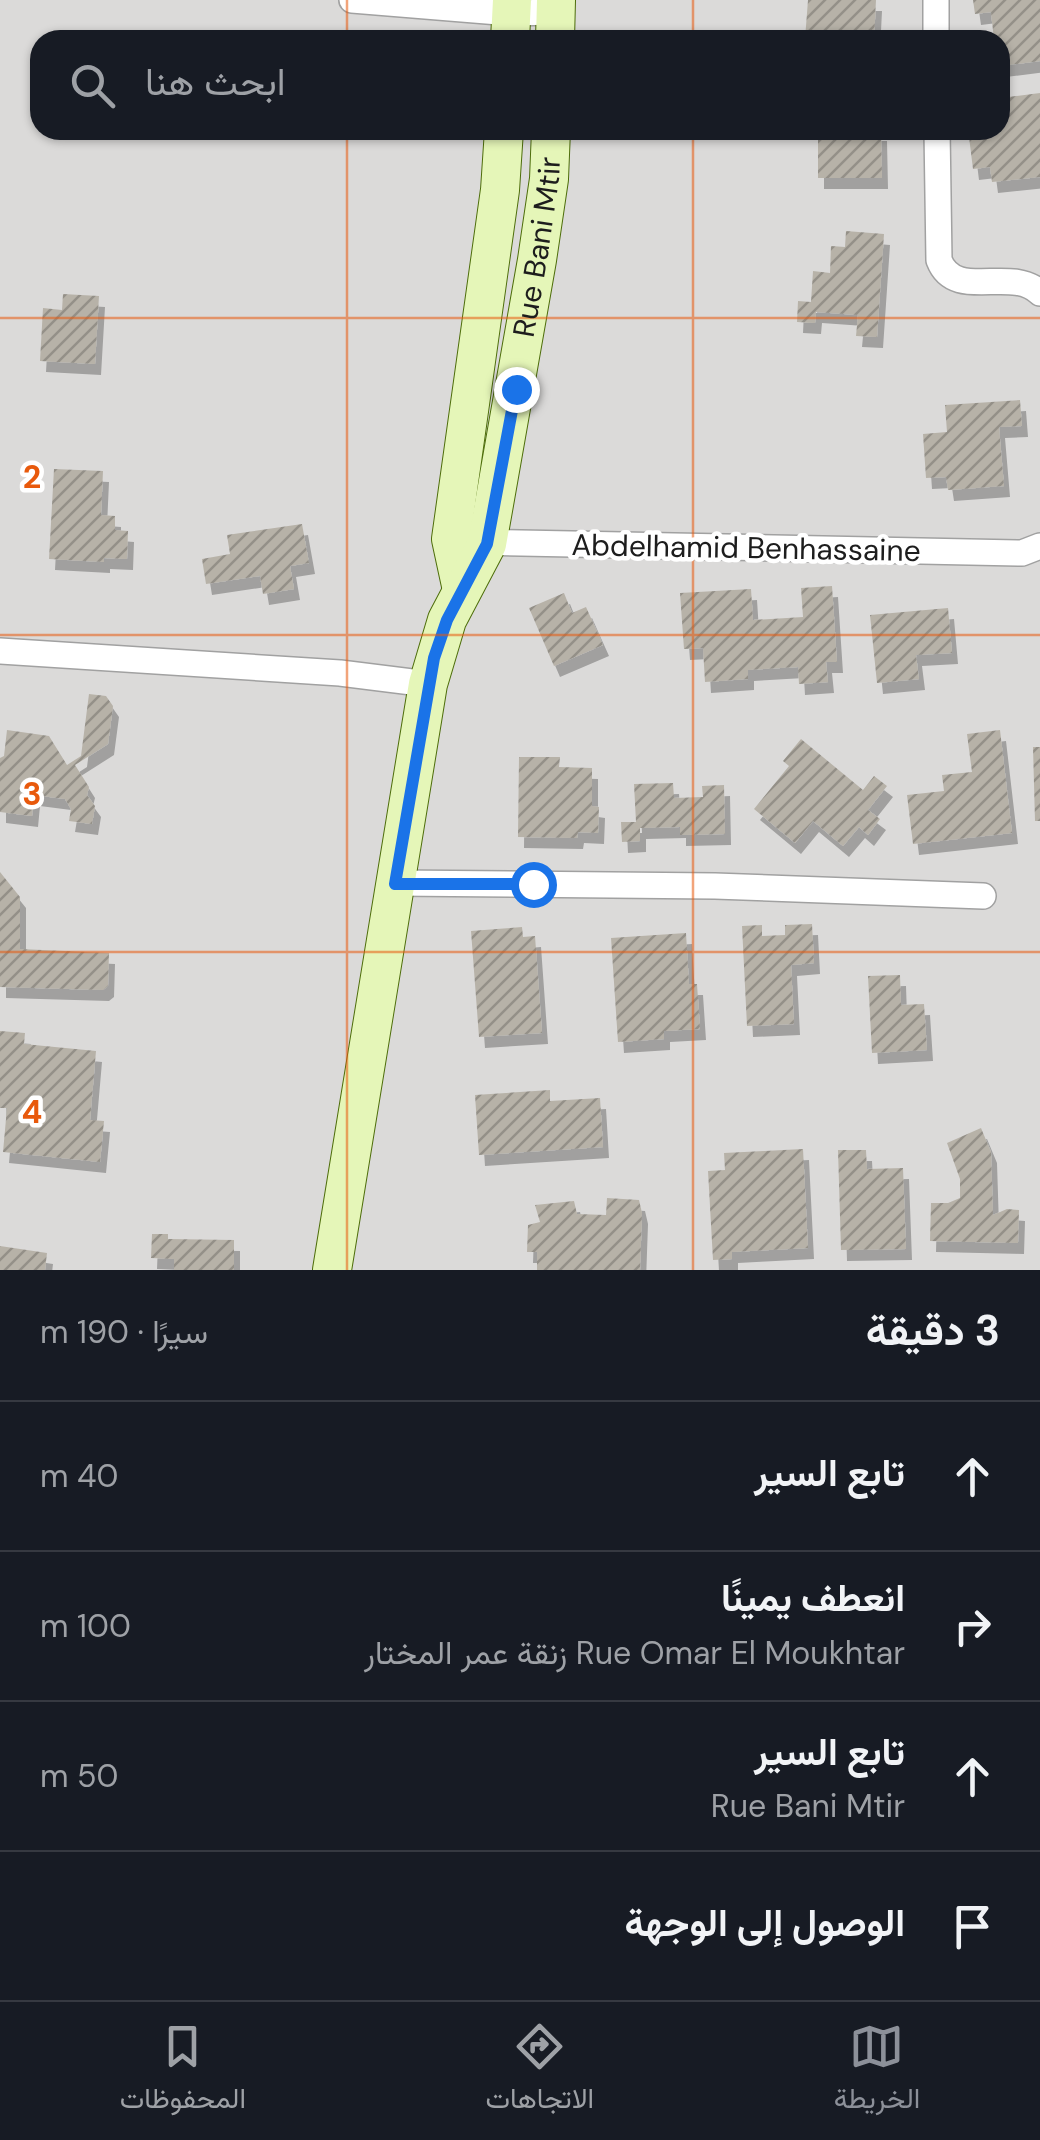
<!DOCTYPE html>
<html lang="ar">
<head>
<meta charset="utf-8">
<style>
  :root { --surface:#171b24; --page:#242831; --text:#f1f3f6; --muted:#9ea1a6; --line:#363941; --accent:#8c9099 }
  body { margin:0; font-family:"DM Sans",Vazirmatn,sans-serif; background:var(--page); color:var(--text); direction:rtl }
  .stop { position:absolute; width:30px; height:30px; margin:-22px; border:8px solid #1a73e8; border-radius:50%; background:#fff }
  .stop.end { background:#1a73e8; border-color:#fff; box-shadow:0 2px 10px #0008 }
  .list { margin:0; padding:0; list-style:none }
  h2 { display:flex; justify-content:space-between; align-items:center; height:130px; margin:0; padding:0 40px; font-size:42px }
  h2 small { font-size:32px; font-weight:400; color:var(--muted) }
  .list li { display:grid; grid-template-columns:65px 1fr auto; gap:30px; align-items:center; box-sizing:border-box; height:150px; padding:0 40px; border-top:2px solid var(--line) }
  .list b { display:block; font-size:38px; white-space:nowrap }
  .list p { margin:0; font-size:32px; white-space:nowrap; color:var(--muted) }
  .list em { font-size:32px; font-style:normal; color:var(--muted) }
  .icon { flex:none; width:55px; height:55px; fill:none; stroke:currentColor; stroke-width:2; stroke-linecap:round; stroke-linejoin:round }
  .map { position:relative; flex:none; width:1040px; height:1270px; overflow:hidden; direction:ltr }
  .search { position:absolute; background:var(--surface); box-shadow:0 2px 8px #0004; left:30px; right:30px; top:30px; height:110px; display:flex; align-items:center; gap:25px; box-sizing:border-box; padding:0 35px; border-radius:30px; color:var(--muted); font-size:38px }
  .sheet { height:730px; background:var(--surface) }
  nav { display:flex; justify-content:space-around; align-items:center; box-sizing:border-box; height:140px; border-top:2px solid var(--line); background:var(--surface); font-size:28px; color:var(--muted) }
  nav a { display:grid; justify-items:center; gap:5px }
  nav .on { color:var(--accent) }
  .map>svg:first-child { display:block }
  .residential { fill:#dbdad9; fill-rule:evenodd }
  .building { fill:url(#building-hatch); filter:url(#shadow) }
  .lines { fill:none; stroke-linecap:round; stroke-linejoin:round }
  .street-casing { stroke:#a1a1a1; stroke-width:28 }
  .secondary-casing { stroke:#4d6d0a; stroke-width:40 }
  .street { stroke:#fff; stroke-width:25 }
  .secondary { stroke:#e5f6b8; stroke-width:38 }
  .route { stroke:#1a73e8; stroke-width:12 }
  .grid { fill:none; stroke:#e8590c; stroke-width:2.5; stroke-opacity:0.55 }
  .labels { text-anchor:middle; stroke-width:9; stroke-linejoin:round; paint-order:stroke }
  .street-label { font-size:30px; fill:#1d1d1d; stroke:#fff }
  .grid-label { font-size:32px; text-anchor:middle; font-weight:bold; fill:#e8590c; stroke:#fff; stroke-width:9; stroke-linejoin:round; paint-order:stroke }
</style>
</head>
<body>
<div class="map">
<svg width="1040" height="1270" viewBox="0 0 1040 1270">
  <defs>
    <pattern id="building-hatch" width="6" height="6" patternUnits="userSpaceOnUse" patternTransform="scale(2.5)"><rect width="6" height="6" fill="#b7b2a8"/><path d="M-1 1l2-2M0 6l6-6M5 7l2-2" fill="none" stroke="#949088"/></pattern>
    <filter id="shadow"><feDropShadow dx="6" dy="11" stdDeviation="0" flood-color="#0004"/></filter>
  </defs>
  <rect width="100%" height="100%" fill="#edece3"/>
  <path class="residential" d="M0 0H1040V1270H0ZM40 40H1000V130H40Z"/>
  <path class="building" d="M808 0H876L874 40 805 39Z
    M973 0H1040V61L1000 66V40H994L991 12 975 14Z
    M1040 93V177L992 182 990 167 973 169 969 137 981 136 980 130H1000V98Z
    M834 130H881L882 178H818V131Z
    M846 231 884 234 877 337 856 336 858 315 816 312 815 323 797 322 798 301 811 302 813 271 830 273 831 246 845 247Z
    M63 294 99 296 95 364 40 361 43 308 62 310Z
    M1020 400 1022 426 999 427 1004 486 948 490 946 477 926 478 923 434 947 432 945 405Z
    M54 469 103 471 101 515 115 516V530L128 531 127 559 104 558V562L49 559Z
    M302 524 309 563 290 566 294 589 263 594 260 576 206 584 202 559 230 554 227 535Z
    M832 586 837 662H826L828 682 799 684 798 667 748 670V679L705 682 703 648 684 649 680 593 751 589 753 620 803 617 801 588Z
    M564 593 572 613 586 607 603 645 554 666 529 608Z
    M948 608 952 653 916 655 919 679 877 683 870 615Z
    M89 694 106 696 113 706 108 744 75 765 89 787 87 795 95 806 92 824 69 821 71 809 65 799 34 795 32 816 0 812V758L4 756 7 730 49 736 67 765 81 756Z
    M1000 730 1012 833 913 844 907 795 944 791 942 775 972 772 967 734Z
    M801 739 863 790 874 776 887 786 868 810 880 819 868 835 859 827 843 846 813 821 795 843 754 809 789 766 783 761Z
    M1033 747H1040V821H1035Z
    M519 757H560L559 767 592 768V806L599 807 598 833 578 832 577 838 518 837Z
    M673 783 674 798 703 797 702 786 724 785 725 834 680 835V827L640 828V841L622 842 621 822H636L634 784Z
    M0 872 20 897V949L109 953 108 986 103 990 0 987Z
    M812 924 814 963 791 965 794 1024 747 1026 742 926 762 925V936L785 935V925Z
    M522 927 523 937 535 936 542 1033 479 1037 471 931Z
    M686 933 689 984H697L700 1029 664 1031V1039L618 1042 611 938Z
    M900 975 901 1005 924 1004 927 1050 872 1053 868 976Z
    M0 1031 25 1033 24 1044 96 1051 90 1120 104 1121 100 1162 3 1152 7 1108H0Z
    M550 1090V1101L600 1098 603 1147 479 1155 475 1095Z
    M981 1128 991 1152 993 1215 1007 1209 1019 1210 1018 1243 930 1241 931 1203H948L960 1198V1179L947 1143Z
    M803 1149 808 1248 732 1252V1259L713 1260 708 1171 725 1170 724 1153Z
    M838 1150H866L867 1169 903 1168 906 1249 841 1250Z
    M607 1198 639 1200 642 1213 640 1270H537V1252H527L528 1225 540 1222 535 1205 574 1201 577 1214 606 1215Z
    M152 1234H168V1239L234 1240V1270H174V1259L151 1258Z
    M0 1246 47 1253 45 1270H0Z"/>
  <g class="lines">
    <defs>
      <path id="street" d="M352 0 511 13 556 12
        M936 0V40
        M937 130 939 260C955 302 1011 265 1040 293
        M475 542 1022 553 1040 546
        M0 651 340 673 428 684
        M395 883 715 886 983 896"/>
      <g id="secondary">
        <path d="M510 40 512 0"/>
        <path d="M555 40 556 0"/>
        <path d="M462 590 451 539 500 190 504 130"/>
        <path id="s1" d="M332 1270 428 684 447 620 487 544 537 260 549 179 551 130"/>
      </g>
    </defs>
    <use href="#street" class="street-casing"/>
    <use href="#secondary" class="secondary-casing"/>
    <use href="#street" class="street"/>
    <use href="#secondary" class="secondary"/>
  </g>
  <g class="lines">
    <path class="route" d="M516 389 487 544 447 620 434 658 395 884H533"/>
  </g>
  <path class="grid" d="M347 0V40M693 0V40M347 130V1270M693 130V1270M0 318H1040M0 635H1040M0 952H1040"/>
  <g class="labels">
    <g class="street-label">
      <text dy="10" stroke="none"><textPath href="#s1" startOffset="1048">Rue Bani Mtir</textPath></text>
      <text transform="translate(746 548) rotate(1)" y="10">Abdelhamid Benhassaine</text>
    </g>
  </g>
  <g class="grid-label">
    <text x="32" y="488">2</text>
    <text x="32" y="805">3</text>
    <text x="32" y="1123">4</text>
  </g>
</svg>
<div class="stop" style="left:533px;top:884px"></div>
<div class="stop end" style="left:516px;top:389px"></div>
<div class="search"><svg class="icon" aria-label="search" viewBox="0 0 24 24"><circle cx="10" cy="10" r="6"/><path d="M15 15l6 6"/></svg>ابحث هنا</div>
</div>
<section class="sheet">
<h2>3 دقيقة<small>سيرًا · 190 m</small></h2>
<ul class="list">
<li><svg class="icon" aria-label="ahead" viewBox="0 0 24 24"><path d="M12 20V5M6 11l6-6 6 6"/></svg><div><b>تابع السير</b></div><em>40 m</em></li>
<li><svg class="icon" aria-label="right" viewBox="0 0 24 24"><path d="M7 20v-9h11M14 6l5 5-5 5"/></svg><div><b>انعطف يمينًا</b><p>Rue Omar El Moukhtar زنقة عمر المختار</p></div><em>100 m</em></li>
<li><svg class="icon" aria-label="ahead" viewBox="0 0 24 24"><path d="M12 20V5M6 11l6-6 6 6"/></svg><div><b>تابع السير</b><p>Rue Bani Mtir</p></div><em>50 m</em></li>
<li><svg class="icon" aria-label="arrive" viewBox="0 0 24 24"><path d="M6 21V4h12l-3 4 3 4H6"/></svg><div><b>الوصول إلى الوجهة</b></div></li>
</ul>
</section>
<nav>
<a class="on"><svg class="icon" aria-label="map" viewBox="0 0 24 24"><path d="M3 6l6-2 6 2 6-2v14l-6 2-6-2-6 2zM9 4v14M15 6v14"/></svg>الخريطة</a>
<a><svg class="icon" aria-label="directions" viewBox="0 0 24 24"><path d="M12 3l9 9-9 9-9-9zM9 14v-3h6M13 9l2 2-2 2"/></svg>الاتجاهات</a>
<a><svg class="icon" aria-label="saved" viewBox="0 0 24 24"><path d="M7 4h10v16l-5-4-5 4z"/></svg>المحفوظات</a>
</nav>
</body>
</html>
